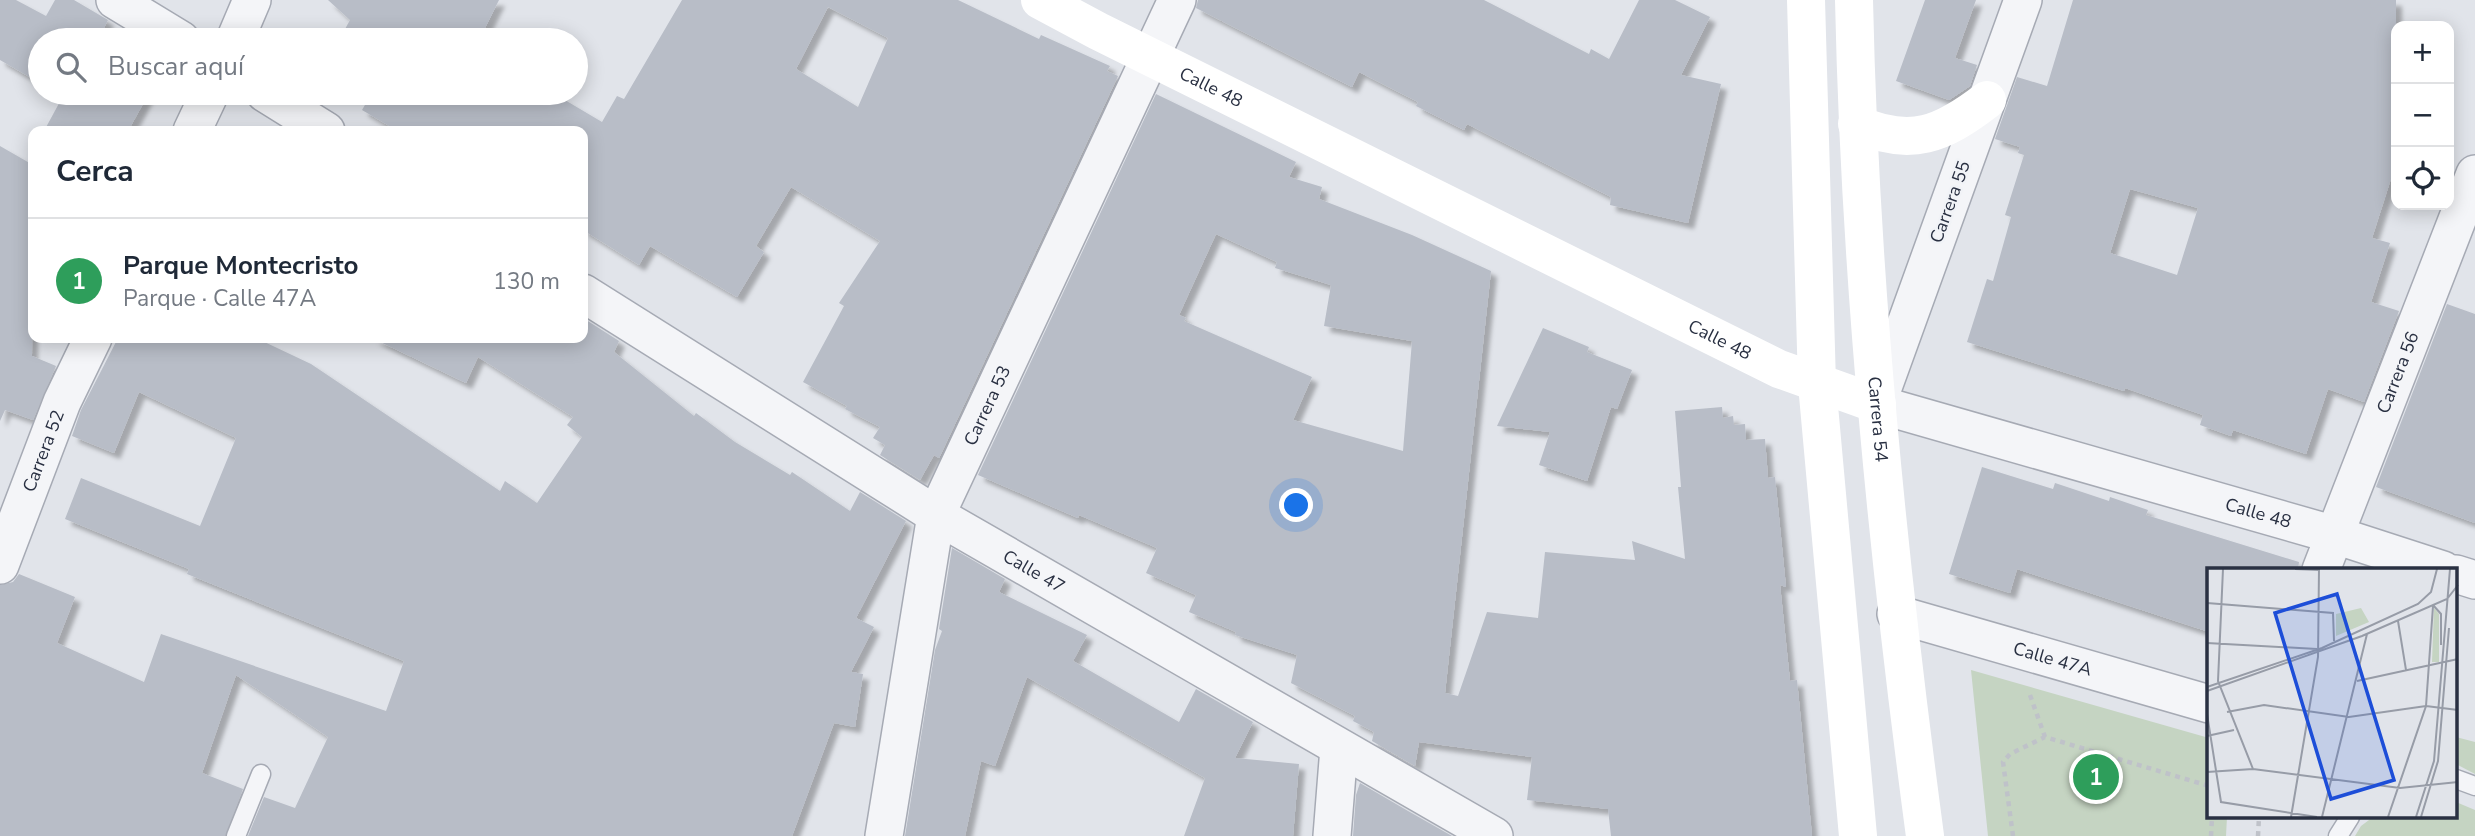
<!DOCTYPE html>
<html lang="es">
<head>
<meta charset="utf-8">
<style>
  :root { --surface:#fff; --page:#f2f2f3; --text:#1f2937; --muted:#747a83; --line:#e0e1e3; --accent:#0b8043 }
  body { margin:0; font-family:"Nunito Sans",sans-serif; background:var(--page); color:var(--text) }
  .controls { position:absolute; right:21px; top:21px; display:grid; overflow:hidden; border-radius:14px; box-shadow:0 4px 18px #0003 }
  .controls button { width:63px; height:63px; display:grid; place-items:center; padding:0; border:0; border-bottom:2px solid var(--line); background:var(--surface); color:var(--text); font:35px sans-serif }
  .you { position:absolute; left:1297px; top:506px; width:24px; height:24px; margin:-18px; border:5px solid #fff; border-radius:50%; background:#1a73e8; box-shadow:0 0 0 10px #1a73e833 }
  .badge { display:grid; place-items:center; width:46px; height:46px; border-radius:50%; background:var(--accent); color:#fff; font-size:23px; font-weight:700 }
  .pin { position:absolute; translate:-50% -50%; border:4px solid #fff; box-shadow:0 2px 7px #0006 }
  .list { margin:0; padding:0; list-style:none }
  h2 { display:flex; justify-content:space-between; align-items:center; height:91px; margin:0; padding:0 28px; font-size:30px }
  h2 small { font-size:23px; font-weight:400; color:var(--muted) }
  .list li { display:grid; grid-template-columns:46px 1fr auto; gap:21px; align-items:center; box-sizing:border-box; height:126px; padding:0 28px; border-top:2px solid var(--line) }
  .list b { display:block; font-size:26px; white-space:nowrap }
  .list p { margin:0; font-size:23px; white-space:nowrap; color:var(--muted) }
  .list em { font-size:23px; font-style:normal; color:var(--muted) }
  .icon { flex:none; width:38px; height:38px; fill:none; stroke:currentColor; stroke-width:2; stroke-linecap:round; stroke-linejoin:round }
  .map { position:relative; flex:none; width:2475px; height:836px; overflow:hidden }
  .search { position:absolute; background:var(--surface); box-shadow:0 4px 18px #0003; left:28px; top:28px; width:560px; height:77px; display:flex; align-items:center; gap:18px; box-sizing:border-box; padding:0 24px; border-radius:38px; color:var(--muted); font-size:26px }
  .panel { position:absolute; background:var(--surface); box-shadow:0 4px 18px #0003; left:28px; top:126px; width:560px; height:217px; border-radius:14px }
  .map>svg:first-child { display:block }
  .green { fill:#c5d4c2 }
  .building { fill:#b8bdc7; fill-rule:evenodd; filter:url(#shadow) }
  .lines { fill:none; stroke-linecap:round; stroke-linejoin:round }
  .lane-casing { stroke:#a6aab4; stroke-width:21 }
  .street-casing { stroke:#a6aab4; stroke-width:40 }
  .path { stroke:#bfc2c9; stroke-width:4.5; stroke-dasharray:5 5; stroke-linecap:butt }
  .lane { stroke:#f4f5f8; stroke-width:18 }
  .street { stroke:#f4f5f8; stroke-width:37 }
  .secondary { stroke:#fff; stroke-width:38 }
  .labels { text-anchor:middle; stroke-width:5; stroke-linejoin:round; paint-order:stroke }
  .street-label { font-size:18px; fill:#293042; stroke:#f1f3f7 }
  .inset-road { fill:none; stroke:#979ca7; stroke-width:2 }
  .view { fill:#1d4ed8; fill-opacity:0.15; stroke:#1d4ed8; stroke-width:3.5 }
  .inset-edge { fill:none; stroke:#293042; stroke-width:3.5 }
</style>
</head>
<body>
<div class="map">
<svg width="2475" height="836" viewBox="0 0 2475 836">
  <defs>
    <filter id="shadow"><feDropShadow dx="6" dy="6" stdDeviation="2" flood-color="#0004"/></filter>
  </defs>
  <rect width="100%" height="100%" fill="#e1e4ea"/>
  <path class="green" d="M1971 670 2209 738V817H2227L2226 836H1988Z
    M2456 737 2475 742V774L2456 764Z
    M2456 802 2475 810V836H2355L2361 826 2373 817H2456Z"/>
  <path class="building" d="M0 0H16L46 16 55 0H74L108 20 102 32 116 40H40V83L0 60Z
    M328 0H499L479 40H339L350 20Z
    M682 0H958L1039 39 1041 35 1110 66 1107 71 1118 76 941 454 939 458 934 455 920 480 880 455 885 445 873 438 880 427 845 409 847 406 803 382 844 306 839 303 880 241 791 187 756 246 764 252 737 297 650 246 639 265 583 230V131H398L362 110 372 93H553L602 122 617 96 624 99ZM828 7 888 38 858 107 796 69Z
    M1198 0H1484L1589 54 1591 49 1609 59 1639 0H1675L1710 17 1681 75 1721 84 1688 223 1610 205 1611 197 1467 124 1464 130 1416 106 1418 102 1359 72 1352 87 1196 8Z
    M1925 0H1976L1955 58 1977 65 1970 86 1949 100 1896 81Z
    M2073 0H2396V163L2372 238 2390 243 2371 302 2399 311 2364 402 2328 389 2306 454 2233 430 2231 436 2200 425 2203 415 2125 388 2124 391 1967 342 1987 279 1993 281 2011 217 2005 215 2024 155 2018 153 2020 147 1995 139 2017 77 2047 86ZM2130 189 2198 208 2177 275 2110 253Z
    M58 93H149L128 131H44L63 96Z
    M1156 94 1296 162 1289 177 1322 187 1319 199 1412 235 1491 271 1445 693 1458 696 1487 612 1538 618 1545 552 1635 560 1632 541 1685 559 1678 487H1681L1675 411 1722 407 1723 418 1733 416 1734 425 1745 424 1746 440 1765 439 1768 478 1775 477 1786 587 1780 585 1790 681 1797 680 1812 836H1611L1608 809 1527 800 1532 757 1419 742 1415 766 1372 741 1374 732 1353 721 1355 716 1291 683 1297 655 1235 635 1236 632 1189 612 1196 595 1146 573 1157 548 1079 515 1078 518 978 475ZM1216 234 1277 262 1275 268 1331 285 1324 326 1412 341 1403 451 1293 420 1312 377 1184 321 1186 318 1179 315Z
    M0 146 33 165 32 356 56 366 33 420 5 410 0 421Z
    M2447 304 2475 314V523L2376 487Z
    M583 318 619 341 614 352 694 416 696 413 735 442 790 475 792 472 850 511 860 492 906 521 856 618 874 627 851 672 863 674 855 727 834 723 792 836H248L264 797 295 808 328 737 236 675 202 773 243 789 225 836H0V585L13 582 19 574 75 597 57 643 144 682 161 634 386 711 404 661 187 574 189 569 65 519 81 478 200 526 236 438 139 392 114 453 72 436 81 410 118 338H256L311 364 500 491 505 481 537 503 582 437 567 425 573 417 478 357 466 383 372 338H583Z
    M1543 328 1589 347 1587 352 1632 370 1617 409 1611 407 1587 481 1539 465 1550 432 1497 426Z
    M1982 467 2053 489 2055 483 2109 501 2110 497 2148 510 2146 515 2299 562 2298 570H2209V632L2017 569 2010 593 1949 574Z
    M952 548 1005 579 999 592 1087 635 1073 661 1179 722 1196 689 1253 722 1235 758 1299 764 1293 836H1184L1205 778 1027 677 995 766 981 761 965 836H905L935 650 942 631 939 629Z
    M1360 783 1408 811 1452 836H1353L1356 795Z"/>
  <g class="lines">
    <defs>
      <path id="lane" d="M2456 779 2475 786
        M236 836 261 774
        M2338 836 2350 817"/>
      <g id="street">
        <path d="M115 0 181 40"/>
        <path id="s1" d="M2023 0 1877 404 2335 535 2443 570"/>
        <path d="M235 40 252 0"/>
        <path d="M265 93 326 131"/>
        <path d="M192 131 210 93"/>
        <path id="s2" d="M583 293 936 515 1494 836"/>
        <path id="s3" d="M0 565 62 402 93 338"/>
        <path id="s4" d="M2321 570 2475 174"/>
        <path d="M2456 574 2475 580"/>
        <path id="s5" d="M1896 614 2209 704"/>
        <path id="s6" d="M884 836 936 515 1177 0"/>
        <path d="M1332 836 1339 748"/>
      </g>
    </defs>
    <use href="#lane" class="lane-casing"/>
    <use href="#street" class="street-casing"/>
    <path class="path" d="M2030 695 2045 737
      M2013 836 2003 762 2010 754 2045 737 2209 786
      M2211 836 2212 817
      M2258 836 2259 817"/>
    <use href="#lane" class="lane"/>
    <use href="#street" class="street"/>
    <g class="secondary">
      <path id="s7" d="M1040 0 1098 31 1779 369 1877 404"/>
      <path d="M1806 0 1817 384 1858 836"/>
      <path id="s8" d="M1854 0C1860 280 1888 559 1925 836"/>
      <path d="M1857 124C1911 148 1943 134 1987 100"/>
    </g>
  </g>
  <g class="labels">
    <g class="street-label">
      <text dy="6" stroke="none"><textPath href="#s7" startOffset="192">Calle 48</textPath></text>
      <text transform="translate(1950 202) rotate(-70)" y="6">Carrera 55</text>
      <text dy="6" stroke="none"><textPath href="#s7" startOffset="760">Calle 48</textPath></text>
      <text dy="6" stroke="none"><textPath href="#s4" startOffset="212">Carrera 56</textPath></text>
      <text dy="6" stroke="none"><textPath href="#s6" startOffset="446">Carrera 53</textPath></text>
      <text dy="6" stroke="none"><textPath href="#s8" startOffset="420">Carrera 54</textPath></text>
      <text dy="6" stroke="none"><textPath href="#s3" startOffset="122">Carrera 52</textPath></text>
      <text dy="6" stroke="none"><textPath href="#s1" startOffset="826">Calle 48</textPath></text>
      <text dy="6" stroke="none"><textPath href="#s2" startOffset="530">Calle 47</textPath></text>
      <text dy="6" stroke="none"><textPath href="#s5" startOffset="163">Calle 47A</textPath></text>
    </g>
  </g>
  <g transform="translate(2207 568)">
    <rect width="250" height="250" fill="#e1e4ea"/>
    <path d="M154 40 162 54 129 68V46ZM227 40 232 46V94H225Z" fill="#c5d4c2"/>
    <path class="inset-road" d="M16 1 11 113 46 201M88 1 112 2M0 35 126 45 127 73M226 37 234 46V77M191 53 199 102M0 75 110 81M150 113 251 91M0 119 115 80 211 36 224 24 230 1M0 123 155 68 240 31 251 17M20 144 57 137 142 149 219 138 251 142M0 146 14 234 110 249M0 168 27 162M0 204 46 201 193 220 251 214M84 249 111 89 112 1M115 249 160 66M181 249 219 138 226 38M209 249 227 193 243 1M214 249 231 193 242 60"/>
    <path class="view" d="M130 26 187 212 124 231 68 45Z"/>
    <rect width="250" height="250" class="inset-edge"/>
  </g>
</svg>
<div class="controls">
<button>+</button>
<button>−</button>
<button><svg class="icon" aria-label="locate" viewBox="0 0 24 24"><circle cx="12" cy="12" r="6"/><path d="M12 2v4M12 18v4M2 12h4M18 12h4"/></svg></button>
</div>
<div class="you"></div>
<div class="pin badge" style="left:2096px;top:777px;background:#2e9e5b">1</div>
<div class="search"><svg class="icon" aria-label="search" viewBox="0 0 24 24"><circle cx="10" cy="10" r="6"/><path d="M15 15l6 6"/></svg>Buscar aquí</div>
<section class="panel">
<h2>Cerca<small></small></h2>
<ul class="list">
<li><span class="badge" style="background:#2e9e5b">1</span><div><b>Parque Montecristo</b><p>Parque · Calle 47A</p></div><em>130 m</em></li>
</ul>
</section>
</div>
</body>
</html>
